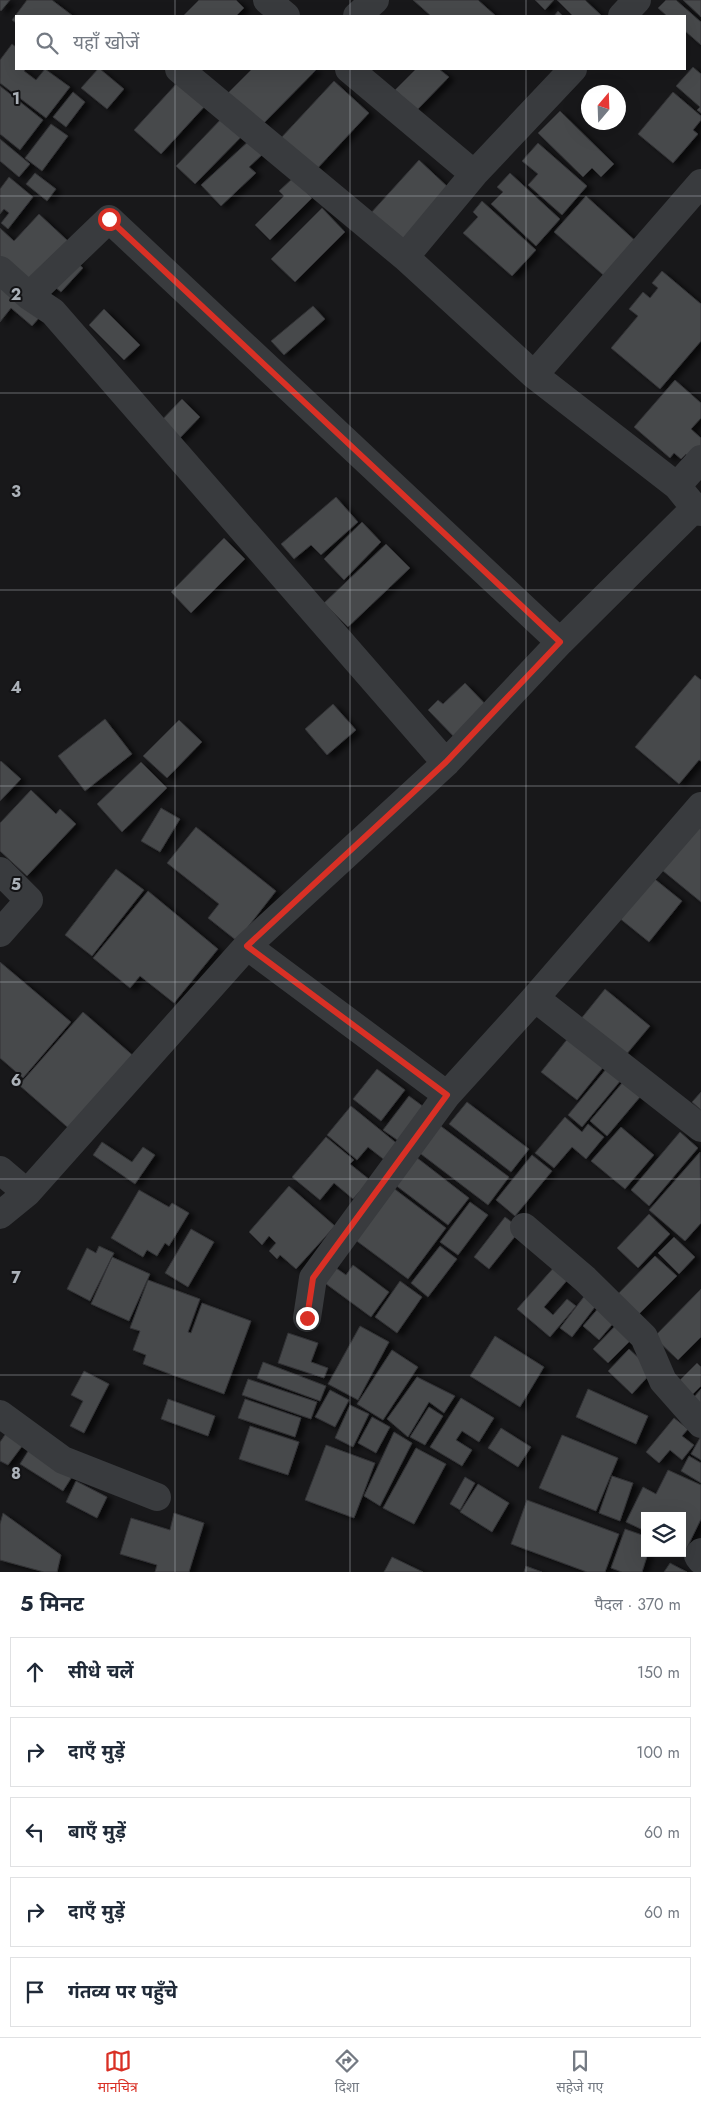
<!DOCTYPE html>
<html lang="hi">
<head>
<meta charset="utf-8">
<style>
  :root { --surface:#fff; --page:#f6f6f7; --text:#1f2937; --muted:#747a83; --line:#e0e1e3; --accent:#d93025 }
  body { margin:0; font-family:Jost,"Noto Sans Devanagari",sans-serif; background:var(--page); color:var(--text) }
  .controls { position:absolute; right:15px; bottom:15px; display:grid; overflow:hidden; border-radius:0px; box-shadow:0 5px 20px #0002 }
  .controls button { width:45px; height:45px; display:grid; place-items:center; padding:0; border:0; border-bottom:1px solid var(--line); background:var(--surface); color:var(--text); font:25px sans-serif }
  .compass { position:absolute; left:581px; top:85px; width:45px; height:45px; border-radius:50%; background:var(--surface); box-shadow:0 5px 20px #0002; rotate:19deg }
  .stop { position:absolute; width:15px; height:15px; margin:-11px; border:4px solid #d93025; border-radius:50%; background:#fff }
  .stop.end { background:#d93025; border-color:#fff; box-shadow:0 1px 5px #0008 }
  .list { margin:0; padding:0; list-style:none }
  h2 { display:flex; justify-content:space-between; align-items:center; height:65px; margin:0; padding:0 20px; font-size:21px }
  h2 small { font-size:16px; font-weight:400; color:var(--muted) }
  .list li { display:grid; grid-template-columns:32px 1fr auto; gap:15px; align-items:center; box-sizing:border-box; height:70px; margin:0 10px 10px; padding:0 10px; border:1px solid var(--line); border-radius:0px }
  .list b { display:block; font-size:19px; white-space:nowrap }
  .list em { font-size:16px; font-style:normal; color:var(--muted) }
  .icon { flex:none; width:28px; height:28px; fill:none; stroke:currentColor; stroke-width:2; stroke-linecap:round; stroke-linejoin:round }
  .map { position:relative; flex:none; width:701px; height:1572px; overflow:hidden }
  .search { position:absolute; background:var(--surface); box-shadow:0 5px 20px #0002; left:15px; right:15px; top:15px; height:55px; display:flex; align-items:center; gap:12px; box-sizing:border-box; padding:0 18px; border-radius:0px; color:var(--muted); font-size:19px }
  .sheet { height:465px; background:var(--surface) }
  nav { display:flex; justify-content:space-around; align-items:center; box-sizing:border-box; height:70px; border-top:1px solid var(--line); background:var(--surface); font-size:14px; color:var(--muted) }
  nav a { display:grid; justify-items:center; gap:2px }
  nav .on { color:var(--accent) }
  .map>svg:first-child { display:block }
  .building { fill:#47484c; stroke:#323335; filter:url(#shadow) }
  .lines { fill:none; stroke-linecap:round; stroke-linejoin:round }
  .minor { stroke:#393b3e; stroke-width:28 }
  .route { stroke:#d93025; stroke-width:6 }
  .grid { fill:none; stroke:#abb1b8; stroke-width:1; stroke-opacity:0.55 }
  .grid-label { font-size:16px; text-anchor:middle; font-weight:bold; fill:#abb1b8; stroke:#131315; stroke-width:4; stroke-linejoin:round; paint-order:stroke }
</style>
</head>
<body>
<div class="map">
<svg width="701" height="1572" viewBox="0 0 701 1572">
  <defs>
    <filter id="shadow"><feDropShadow dx="5.5" dy="3" stdDeviation="2.5" flood-color="#0009"/></filter>
  </defs>
  <rect width="100%" height="100%" fill="#18181a"/>
  <path class="building" d="M0 0H10L1 11 0 10Z
    M27 0H52L73 16H16V23L12 20Z
    M199 0H236L244 8 236 16H183Z
    M413 0H478L496 16H431Z
    M535 0H554L545 10Z
    M557 0H585L602 16H571L572 15Z
    M666 0H676L701 22V45L685 31V16H667L658 8Z
    M683 0H701V17Z
    M558 11 563 16H554Z
    M12 44 16 47V69H26L24 71 36 80 45 69 70 87 46 118 0 83V60Z
    M693 67 701 74V113L697 110 700 107 676 86Z
    M98 69H100L124 89 107 109 81 88Z
    M252 69H317L259 128 226 95Z
    M416 69H439L449 77 417 110 395 90Z
    M334 81 369 113 315 171 280 139Z
    M178 82 205 106 161 154 134 130Z
    M0 86 43 120 20 150 0 134Z
    M73 92 85 102 66 127 53 117Z
    M673 92 701 116V120L693 130 698 134 673 163 638 134Z
    M560 111 614 164 601 177 592 168 583 177 538 133Z
    M224 116 244 134 195 184 176 166Z
    M51 124 68 136 42 171 25 158Z
    M0 139 30 164 19 177 0 161Z
    M251 139 264 153 249 167 256 173 221 206 201 185Z
    M538 143 587 186 562 215 528 185 538 174 522 161Z
    M419 160 450 189 401 242 370 214Z
    M35 173 56 189 47 201 26 184Z
    M510 173 560 219 536 246 491 204 503 192 497 187Z
    M9 177 33 197 8 229 1 223 9 213 4 209 0 214V189Z
    M293 178 312 198 270 240 255 225 284 196 279 191Z
    M586 196 640 245 609 280 554 232Z
    M482 201 536 250 512 276 463 233 478 217 473 212Z
    M322 208 345 232 295 282 271 259Z
    M39 214 82 254 75 261 83 268 61 292 55 287 45 298 0 257V228L14 241Z
    M662 271 701 304V341L660 389 611 348 638 316 629 309 643 292 650 298 658 288 652 283Z
    M0 273 45 311 32 326 11 308 0 322Z
    M313 306 325 319 284 355 271 341Z
    M104 309 140 345 124 360 89 325Z
    M675 380 701 403V418L691 429 701 438V445L690 458 686 454 681 459 674 453 670 458 634 427Z
    M182 399 200 417 175 443 157 425Z
    M336 497 358 522 321 555 311 545 294 559 281 544Z
    M362 522 381 542 344 580 324 559Z
    M224 538 245 559 191 613 171 592Z
    M386 544 410 568 348 627 324 603Z
    M695 675 701 680V761L699 760 679 784 635 747Z
    M465 683 492 711 459 742 428 710 438 700 443 704Z
    M333 704 356 730 327 755 305 729Z
    M105 719 132 754 85 791 58 756Z
    M179 720 202 742 167 778 143 756Z
    M1 761 21 779 0 801V762Z
    M141 762 167 788 122 832 97 804Z
    M31 790 56 814 60 809 76 824 27 876 0 851V823Z
    M161 808 180 819 160 852 141 841Z
    M698 826 701 828V902L657 866Z
    M196 827 276 891 237 941 208 918 219 904 167 863Z
    M116 869 144 890 92 956 65 935Z
    M651 876 682 901 649 942 618 917Z
    M148 891 218 949 174 1003 140 976 130 988 93 958Z
    M0 962 71 1022 23 1078 0 1058Z
    M605 989 650 1026 625 1056 580 1020Z
    M83 1012 137 1059 73 1132 19 1085Z
    M569 1037 605 1065 577 1100 541 1072Z
    M607 1068 621 1080 582 1127 568 1115Z
    M377 1069 405 1090 381 1121 353 1099Z
    M623 1082 640 1097 607 1136 590 1121Z
    M701 1092V1110L692 1102Z
    M409 1096 428 1110 403 1144 383 1130Z
    M467 1102 529 1149 511 1172 449 1124Z
    M351 1106 400 1146 387 1162 368 1147 357 1160 327 1135Z
    M565 1117 582 1132 588 1124 604 1137 586 1159 572 1147 554 1168 535 1153Z
    M438 1124 509 1177 488 1205 417 1151Z
    M621 1127 654 1155 625 1189 591 1161Z
    M680 1132 698 1148 649 1206 631 1190Z
    M326 1137 354 1160 350 1164 370 1180 353 1199 334 1183 320 1200 292 1177Z
    M102 1142 132 1162 143 1147 155 1155 135 1184 93 1155Z
    M700 1152 701 1223 685 1241 649 1210Z
    M532 1155 552 1171 515 1216 496 1200Z
    M416 1157 469 1198 448 1225 394 1184Z
    M289 1186 335 1226 296 1269 280 1255 277 1259 269 1251 276 1243 269 1236 262 1245 249 1232Z
    M392 1187 446 1228 408 1279 354 1239Z
    M139 1190 169 1207 172 1203 189 1213 169 1246 165 1243 157 1256 147 1250 143 1257 111 1238Z
    M470 1202 488 1215 458 1255 440 1242Z
    M649 1214 670 1234 638 1268 617 1248Z
    M505 1217 521 1229 489 1269 474 1257Z
    M191 1229 214 1242 188 1287 165 1273Z
    M674 1237 695 1257 679 1274 658 1253Z
    M99 1246 114 1253 90 1301 67 1289 87 1248 96 1253Z
    M440 1246 457 1259 428 1297 411 1283Z
    M655 1256 677 1276 635 1318 614 1298Z
    M112 1257 150 1274 129 1321 91 1304Z
    M329 1263 346 1275 353 1265 389 1292 371 1317 318 1278Z
    M556 1265 570 1277 544 1307 553 1315 567 1299 576 1306 550 1337 517 1309Z
    M148 1280 200 1299 188 1332 191 1333 202 1303 251 1321 224 1394 143 1364 146 1355 133 1350 140 1331 130 1328Z
    M400 1281 422 1297 397 1333 375 1317Z
    M701 1289V1337L678 1360 654 1337Z
    M586 1294 598 1303 572 1337 560 1328Z
    M601 1305 617 1319 599 1340 583 1326Z
    M618 1323 633 1338 608 1363 593 1349Z
    M360 1326 389 1342 358 1400 328 1384Z
    M288 1333 318 1343 311 1362 328 1368 324 1378 278 1363Z
    M495 1336 544 1367 520 1407 470 1376Z
    M629 1349 653 1371 632 1394 608 1371Z
    M392 1350 418 1367 383 1420 357 1404Z
    M263 1362 326 1386 320 1401 257 1378Z
    M697 1363 701 1367V1386L687 1400 673 1387Z
    M84 1371 109 1384 84 1433 70 1426 83 1401 71 1395Z
    M417 1377 455 1396 444 1413 429 1402 408 1437 387 1419Z
    M248 1379 317 1402 311 1419 242 1395Z
    M588 1389 648 1416 636 1444 576 1417Z
    M701 1389V1415L688 1404Z
    M330 1390 349 1400 335 1427 315 1417Z
    M461 1398 494 1418 479 1442 462 1431 456 1440 472 1450 462 1466 430 1447Z
    M168 1399 215 1416 208 1436 161 1419Z
    M245 1399 301 1418 295 1437 238 1418Z
    M350 1405 369 1414 353 1447 335 1438Z
    M429 1407 443 1416 425 1445 410 1437Z
    M372 1417 390 1427 376 1453 358 1443Z
    M674 1418 688 1429 682 1436 694 1445 682 1460 670 1450 659 1463 646 1452Z
    M250 1426 299 1442 288 1475 239 1459Z
    M501 1428 531 1447 518 1467 488 1448Z
    M9 1429 26 1441 8 1465 0 1461V1442Z
    M394 1432 412 1443 380 1506 364 1496Z
    M562 1435 618 1458 596 1511 539 1488Z
    M701 1436V1460L691 1454Z
    M32 1445 75 1472 63 1491 20 1464Z
    M326 1445 375 1463 354 1518 305 1500Z
    M416 1448 446 1464 414 1524 383 1508Z
    M689 1456 701 1463V1483L681 1471Z
    M668 1470 701 1485V1519L686 1550 682 1548V1516H645V1531L626 1522 643 1487 656 1494Z
    M612 1476 633 1483 620 1521 599 1513Z
    M465 1477 475 1483 460 1510 450 1504Z
    M76 1481 107 1497 97 1518 66 1502Z
    M478 1484 509 1503 492 1532 460 1512Z
    M527 1500 619 1534 605 1572H587L511 1544Z
    M3 1513 61 1555 57 1572H44L0 1560V1524Z
    M174 1513 204 1523 189 1572H155L157 1565 120 1554 131 1518 170 1530Z
    M625 1529 645 1536V1553H648L642 1572H622L611 1568Z
    M392 1557 423 1572H384Z
    M670 1563 687 1572H664Z
    M526 1566 542 1572H524Z"/>
  <g class="lines">
    <path class="minor" d="M267 0 286 16
      M357 16 375 0
      M622 16 637 0
      M179 69 405 257 534 375 677 486 695 508 701 512
      M349 69 474 174 405 257
      M474 174 573 69
      M0 270 29 296 53 312 446 763
      M29 296 109 219 560 642
      M534 375 701 183
      M677 486 701 459
      M0 871 29 900 0 933
      M247 946 447 1095
      M535 998 701 1128
      M0 1170 27 1193
      M0 1215 27 1193 247 946 446 763 560 642 695 508
      M524 1227 585 1279 644 1337 663 1381 701 1424
      M307 1318 313 1278 447 1095 535 998 701 806
      M0 1414 63 1460 157 1497
      M701 1552 698 1556 701 1560"/>
  </g>
  <g class="lines">
    <path class="route" d="M109 219 560 642 446 762 247 946 447 1095 313 1278 307 1318"/>
  </g>
  <path class="grid" d="M175 0V16M350 0V16M526 0V16M175 69V1572M350 69V1572M526 69V1572M0 196H701M0 393H701M0 590H701M0 786H701M0 982H701M0 1179H701M0 1375H701"/>
  <g class="grid-label">
    <text x="16" y="104">1</text>
    <text x="16" y="300">2</text>
    <text x="16" y="497">3</text>
    <text x="16" y="693">4</text>
    <text x="16" y="890">5</text>
    <text x="16" y="1086">6</text>
    <text x="16" y="1283">7</text>
    <text x="16" y="1479">8</text>
  </g>
</svg>
<div class="controls">
<button><svg class="icon" aria-label="layers" viewBox="0 0 24 24"><path d="M12 4l9 5-9 5-9-5zM3 14l9 5 9-5"/></svg></button>
</div>
<svg class="compass" viewBox="-18 -18 36 36"><path d="M0-13l5 13h-10z" fill="#e53935"/><path d="M0 13l5-13h-10z" fill="#747a83"/></svg>
<div class="stop" style="left:109px;top:219px"></div>
<div class="stop end" style="left:307px;top:1318px"></div>
<div class="search"><svg class="icon" aria-label="search" viewBox="0 0 24 24"><circle cx="10" cy="10" r="6"/><path d="M15 15l6 6"/></svg>यहाँ खोजें</div>
</div>
<section class="sheet">
<h2>5 मिनट<small>पैदल · 370 m</small></h2>
<ul class="list">
<li><svg class="icon" aria-label="ahead" viewBox="0 0 24 24"><path d="M12 20V5M6 11l6-6 6 6"/></svg><div><b>सीधे चलें</b></div><em>150 m</em></li>
<li><svg class="icon" aria-label="right" viewBox="0 0 24 24"><path d="M7 20v-9h11M14 6l5 5-5 5"/></svg><div><b>दाएँ मुड़ें</b></div><em>100 m</em></li>
<li><svg class="icon" aria-label="left" viewBox="0 0 24 24"><path d="M17 20v-9H6M10 6l-5 5 5 5"/></svg><div><b>बाएँ मुड़ें</b></div><em>60 m</em></li>
<li><svg class="icon" aria-label="right" viewBox="0 0 24 24"><path d="M7 20v-9h11M14 6l5 5-5 5"/></svg><div><b>दाएँ मुड़ें</b></div><em>60 m</em></li>
<li><svg class="icon" aria-label="arrive" viewBox="0 0 24 24"><path d="M6 21V4h12l-3 4 3 4H6"/></svg><div><b>गंतव्य पर पहुँचे</b></div></li>
</ul>
</section>
<nav>
<a class="on"><svg class="icon" aria-label="map" viewBox="0 0 24 24"><path d="M3 6l6-2 6 2 6-2v14l-6 2-6-2-6 2zM9 4v14M15 6v14"/></svg>मानचित्र</a>
<a><svg class="icon" aria-label="directions" viewBox="0 0 24 24"><path d="M12 3l9 9-9 9-9-9zM9 14v-3h6M13 9l2 2-2 2"/></svg>दिशा</a>
<a><svg class="icon" aria-label="saved" viewBox="0 0 24 24"><path d="M7 4h10v16l-5-4-5 4z"/></svg>सहेजे गए</a>
</nav>
</body>
</html>
